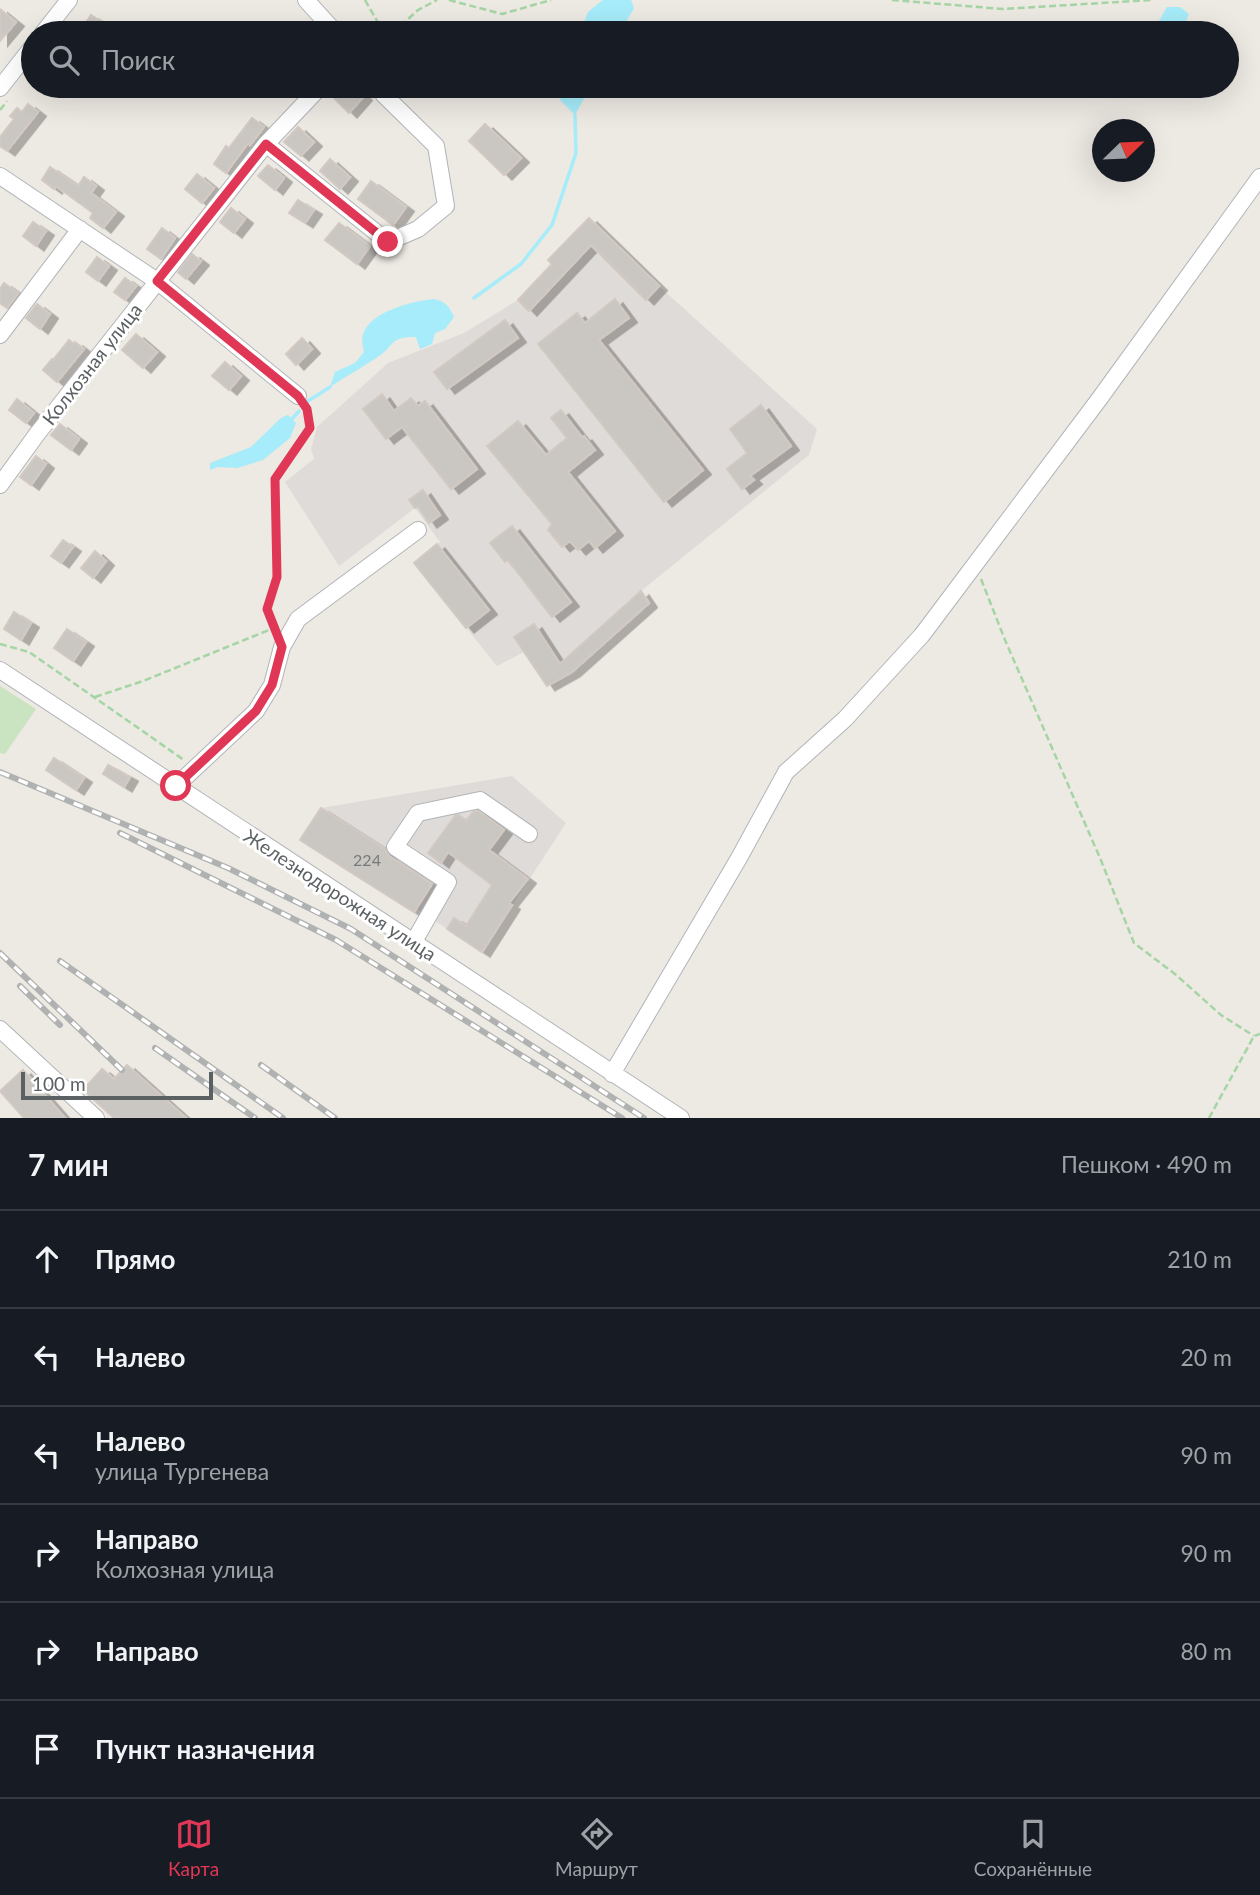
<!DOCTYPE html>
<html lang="ru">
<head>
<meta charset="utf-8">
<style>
  :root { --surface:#171b24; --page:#20242c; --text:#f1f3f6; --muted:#9ea1a6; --line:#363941; --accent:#e03756 }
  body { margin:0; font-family:Lato,sans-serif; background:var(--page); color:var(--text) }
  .compass { position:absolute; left:1092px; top:119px; width:63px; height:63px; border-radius:50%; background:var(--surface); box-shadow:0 7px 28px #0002; rotate:67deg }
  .scale { position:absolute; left:21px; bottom:18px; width:192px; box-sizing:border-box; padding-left:7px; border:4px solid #5b6163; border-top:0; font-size:19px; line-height:24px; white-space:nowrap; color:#5b6163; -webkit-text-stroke:5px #fff; paint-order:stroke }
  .stop { position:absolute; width:21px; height:21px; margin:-16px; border:5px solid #e03756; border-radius:50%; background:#fff }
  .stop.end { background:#e03756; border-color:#fff; box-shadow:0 2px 7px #0008 }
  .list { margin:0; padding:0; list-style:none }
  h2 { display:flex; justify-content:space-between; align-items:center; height:91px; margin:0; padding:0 28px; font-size:30px }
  h2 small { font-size:23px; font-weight:400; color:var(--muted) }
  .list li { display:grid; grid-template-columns:46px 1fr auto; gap:21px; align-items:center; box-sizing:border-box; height:98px; padding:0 28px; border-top:2px solid var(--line) }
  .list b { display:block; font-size:26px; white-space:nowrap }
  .list p { margin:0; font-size:23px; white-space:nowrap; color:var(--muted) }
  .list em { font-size:23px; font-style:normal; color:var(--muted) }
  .icon { flex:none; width:38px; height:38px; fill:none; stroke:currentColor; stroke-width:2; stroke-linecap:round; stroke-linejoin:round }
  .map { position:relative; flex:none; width:1260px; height:1118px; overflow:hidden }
  .search { position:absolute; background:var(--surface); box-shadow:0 7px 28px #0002; left:21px; right:21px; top:21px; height:77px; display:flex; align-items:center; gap:18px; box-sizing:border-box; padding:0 24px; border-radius:38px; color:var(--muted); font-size:26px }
  .sheet { height:679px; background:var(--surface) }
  nav { display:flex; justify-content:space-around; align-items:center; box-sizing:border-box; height:98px; border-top:2px solid var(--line); background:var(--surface); font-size:19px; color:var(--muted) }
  nav a { display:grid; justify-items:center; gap:4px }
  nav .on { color:var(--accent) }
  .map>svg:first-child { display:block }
  .industrial { fill:#dfdbd8 }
  .green { fill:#cae4c1 }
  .water { fill:#a6ecfa }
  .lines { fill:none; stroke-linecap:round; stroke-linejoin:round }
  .stream { stroke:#a6ecfa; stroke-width:3.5 }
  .building { fill:#cac6c2; stroke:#d2c9c2; stroke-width:2; filter:url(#shadow) }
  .minor-casing { stroke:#b1b5b8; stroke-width:18 }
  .path { stroke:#a5d5a5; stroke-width:2.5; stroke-dasharray:7 3.5; stroke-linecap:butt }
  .minor { stroke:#fff; stroke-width:16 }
  .rail-casing { stroke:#b0b1b1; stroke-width:6 }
  .rail { stroke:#fff; stroke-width:3.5; stroke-dasharray:10; stroke-linecap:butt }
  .route { stroke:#e03756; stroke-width:9 }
  .labels { text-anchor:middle; stroke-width:6; stroke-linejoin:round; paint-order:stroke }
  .number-label { font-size:16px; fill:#777a7b }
  .street-label { font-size:19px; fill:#5b6163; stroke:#fff }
</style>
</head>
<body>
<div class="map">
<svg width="1260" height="1118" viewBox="0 0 1260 1118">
  <defs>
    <filter id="shadow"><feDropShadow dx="8" dy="4.5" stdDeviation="0" flood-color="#0004"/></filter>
  </defs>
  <rect width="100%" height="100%" fill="#ede9e3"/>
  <path class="industrial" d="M589 218 659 286 817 429 809 455 641 591 649 603 572 672 547 686 524 652 497 666 414 563 440 542 415 508 339 566 285 482 314 459 311 449 317 427 388 363 464 333 518 300 552 265 548 260Z
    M512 776 566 823 482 952 417 909 414 912 300 840 321 808Z"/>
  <path class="green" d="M0 686 36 709 5 754 0 753Z"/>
  <path class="water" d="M603 0H631L634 8 620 33H580L588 12Z
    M1167 7H1180L1189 14 1181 33H1152Z
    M564 86H591L575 115 560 100Z
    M434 299C445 301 450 307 454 317L445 329 435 333 432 344 420 349 416 337C411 337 404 337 399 339 392 341 389 349 383 353 366 366 347 375 330 387L335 372 355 363 364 352C363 346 361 341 363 335 368 312 413 301 434 299Z
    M288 415 296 423 290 438 263 460 237 468 218 467 210 470V463L251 447 281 418Z"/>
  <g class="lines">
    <path class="stream" d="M474 298 521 264 552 225 576 153 575 115
      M308 401 330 387
      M292 419 299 411"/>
  </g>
  <path class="building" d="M0 9 16 22 0 41Z
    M91 15 118 33H91L83 27Z
    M346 86H353L364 96 349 113 334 98Z
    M28 104 38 112 7 151 0 146V137L14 119 10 116 17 108 22 112Z
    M252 118 264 127 250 145 248 143 226 173 214 164 226 146 229 148Z
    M485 124 521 158 504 175 469 141Z
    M298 127 314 142 301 156 284 142Z
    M330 159 350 177 340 189 320 171Z
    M268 165 284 178 275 190 258 176Z
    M50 167 78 186 84 177 96 186 91 193 116 212 103 228 90 218 93 213 56 186 54 189 42 180Z
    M197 174 214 188 202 203 185 189Z
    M371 181 406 207 393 225 358 199Z
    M298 200 314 210 305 223 289 213Z
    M231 208 245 219 234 233 220 222Z
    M589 218 659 286 646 300 591 245 529 311 518 300 552 264 548 260Z
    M33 222 46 231 36 246 23 236Z
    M339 223 370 246 357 264 325 240Z
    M162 228 175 238 161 259 147 249Z
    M192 254 201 261 186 279 178 272Z
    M97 257 109 266 98 281 86 272Z
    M125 278 136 286 125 300 114 292Z
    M4 283 18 293 7 308 0 303V289Z
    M615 299 629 318 599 340 703 470 664 502 538 344 577 313 585 323Z
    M37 304 50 314 40 329 26 318Z
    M505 320 518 338 447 389 434 372Z
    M136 334 157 352 143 368 122 350Z
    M302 338 312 349 296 365 286 354Z
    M69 340 74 344 75 342 84 349 57 382 43 370 52 359 53 360Z
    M225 362 241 376 229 390 212 376Z
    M382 394 394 411 411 398 418 406 425 401 477 469 451 489 402 427 386 439 363 409Z
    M17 399 34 413 26 423 9 410Z
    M761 405 791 446 750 476 754 480 742 489 727 469 747 453 730 429Z
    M561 410 582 437 584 436 595 450 568 472 615 531 595 548 589 541 578 550 570 541 562 547 548 530 552 524 487 446 518 421 546 455 567 438 551 418Z
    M60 424 79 439 71 450 51 435Z
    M36 456 46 464 31 485 20 477Z
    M423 490 440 515 429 523 418 507 415 508 409 500Z
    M512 526 571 602 552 617 508 560 505 562 490 543Z
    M63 540 73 547 61 563 51 556Z
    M437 544 489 610 466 628 414 563Z
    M95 551 106 561 93 578 81 568Z
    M641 591 649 603 572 672 547 686 514 637 534 624 560 664Z
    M14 612 31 623 21 640 4 629Z
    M67 629 86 642 73 661 54 648Z
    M54 758 84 778 76 790 46 770Z
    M108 765 130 777 124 787 103 774Z
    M321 808 385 849 389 856 432 884 414 912 300 840Z
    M478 811 504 830 489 850 528 879 509 903 512 905 482 952 447 929 454 918 466 926 492 885 448 852 441 863 428 853 455 816 459 815 466 821 473 812Z
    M127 1065 186 1118H114L83 1090 102 1069 114 1079Z
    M23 1070 65 1118H24L0 1091Z"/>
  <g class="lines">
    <defs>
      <path id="minor" d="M306 0 336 33
        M43 33 69 0
        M0 88 33 46
        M266 144 388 242 418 229 446 206 436 146 384 95 377 86
        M0 176 157 281 298 396
        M0 335 80 229
        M0 485 37 434 266 144 321 86
        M0 670 681 1118
        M176 786 256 711 272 685 282 647 298 619 418 530
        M413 943 448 882 395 847 418 813 480 800 529 834
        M0 1029 96 1118
        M612 1074 739 858 786 772 845 719 922 635 1100 398 1260 177"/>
    </defs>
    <use href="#minor" class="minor-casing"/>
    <path class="path" d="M365 0 384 33
      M449 0 502 14 551 0
      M892 0 1003 9 1151 0
      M393 33 418 10 437 0
      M404 86 407 96
      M0 110 7 101
      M981 579 1005 640 1100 858 1134 943 1175 974 1221 1015 1254 1036
      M276 631 267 609 277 577 275 479 310 428 306 407
      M0 644 29 652 184 760
      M95 697 143 681 274 628
      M1209 1118 1254 1036 1260 1034"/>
    <use href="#minor" class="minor"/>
    <defs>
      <path id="rail" d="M0 772 228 868 351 929 644 1118
        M120 833 336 940 622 1118
        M0 953 122 1070
        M60 961 283 1118
        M20 986 60 1025
        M155 1048 255 1118
        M261 1065 335 1118"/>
    </defs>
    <use href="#rail" class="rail-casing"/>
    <use href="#rail" class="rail"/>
  </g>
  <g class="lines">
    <path class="route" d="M176 786 256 711 272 685 282 647 267 609 277 577 275 479 310 428 307 409 298 396 157 281 266 144 388 242"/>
  </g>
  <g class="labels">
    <g class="number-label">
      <text x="367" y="866">224</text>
    </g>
    <g class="street-label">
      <text transform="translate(92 364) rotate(-52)" y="7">Колхозная улица</text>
      <text transform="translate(340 895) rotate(33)" y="7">Железнодорожная улица</text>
    </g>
  </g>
</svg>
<svg class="compass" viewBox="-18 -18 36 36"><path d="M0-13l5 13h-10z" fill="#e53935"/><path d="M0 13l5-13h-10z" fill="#9ea1a6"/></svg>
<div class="scale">100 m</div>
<div class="stop" style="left:176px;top:786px"></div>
<div class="stop end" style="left:388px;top:242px"></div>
<div class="search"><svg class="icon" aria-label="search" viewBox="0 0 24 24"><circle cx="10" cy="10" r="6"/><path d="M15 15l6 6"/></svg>Поиск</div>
</div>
<section class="sheet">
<h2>7 мин<small>Пешком · 490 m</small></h2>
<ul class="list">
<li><svg class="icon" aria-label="ahead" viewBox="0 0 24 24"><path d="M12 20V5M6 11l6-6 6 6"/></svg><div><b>Прямо</b></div><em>210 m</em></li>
<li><svg class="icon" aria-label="left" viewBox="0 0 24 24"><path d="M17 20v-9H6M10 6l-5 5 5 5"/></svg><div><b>Налево</b></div><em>20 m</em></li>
<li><svg class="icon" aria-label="left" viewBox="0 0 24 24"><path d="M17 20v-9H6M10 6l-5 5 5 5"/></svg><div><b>Налево</b><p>улица Тургенева</p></div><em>90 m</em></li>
<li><svg class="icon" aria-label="right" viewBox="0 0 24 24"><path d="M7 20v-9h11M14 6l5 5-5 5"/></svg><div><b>Направо</b><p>Колхозная улица</p></div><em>90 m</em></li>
<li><svg class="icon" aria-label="right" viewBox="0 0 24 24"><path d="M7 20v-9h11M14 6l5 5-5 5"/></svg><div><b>Направо</b></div><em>80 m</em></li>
<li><svg class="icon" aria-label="arrive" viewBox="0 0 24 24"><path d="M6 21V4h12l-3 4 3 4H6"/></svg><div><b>Пункт назначения</b></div></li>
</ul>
</section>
<nav>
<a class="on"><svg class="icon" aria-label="map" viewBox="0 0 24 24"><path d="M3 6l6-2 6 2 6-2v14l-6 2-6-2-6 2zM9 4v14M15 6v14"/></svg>Карта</a>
<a><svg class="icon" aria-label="directions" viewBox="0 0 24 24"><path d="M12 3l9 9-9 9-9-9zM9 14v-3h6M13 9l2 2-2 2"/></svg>Маршрут</a>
<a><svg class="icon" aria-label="saved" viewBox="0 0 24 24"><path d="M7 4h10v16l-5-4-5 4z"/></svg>Сохранённые</a>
</nav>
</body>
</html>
